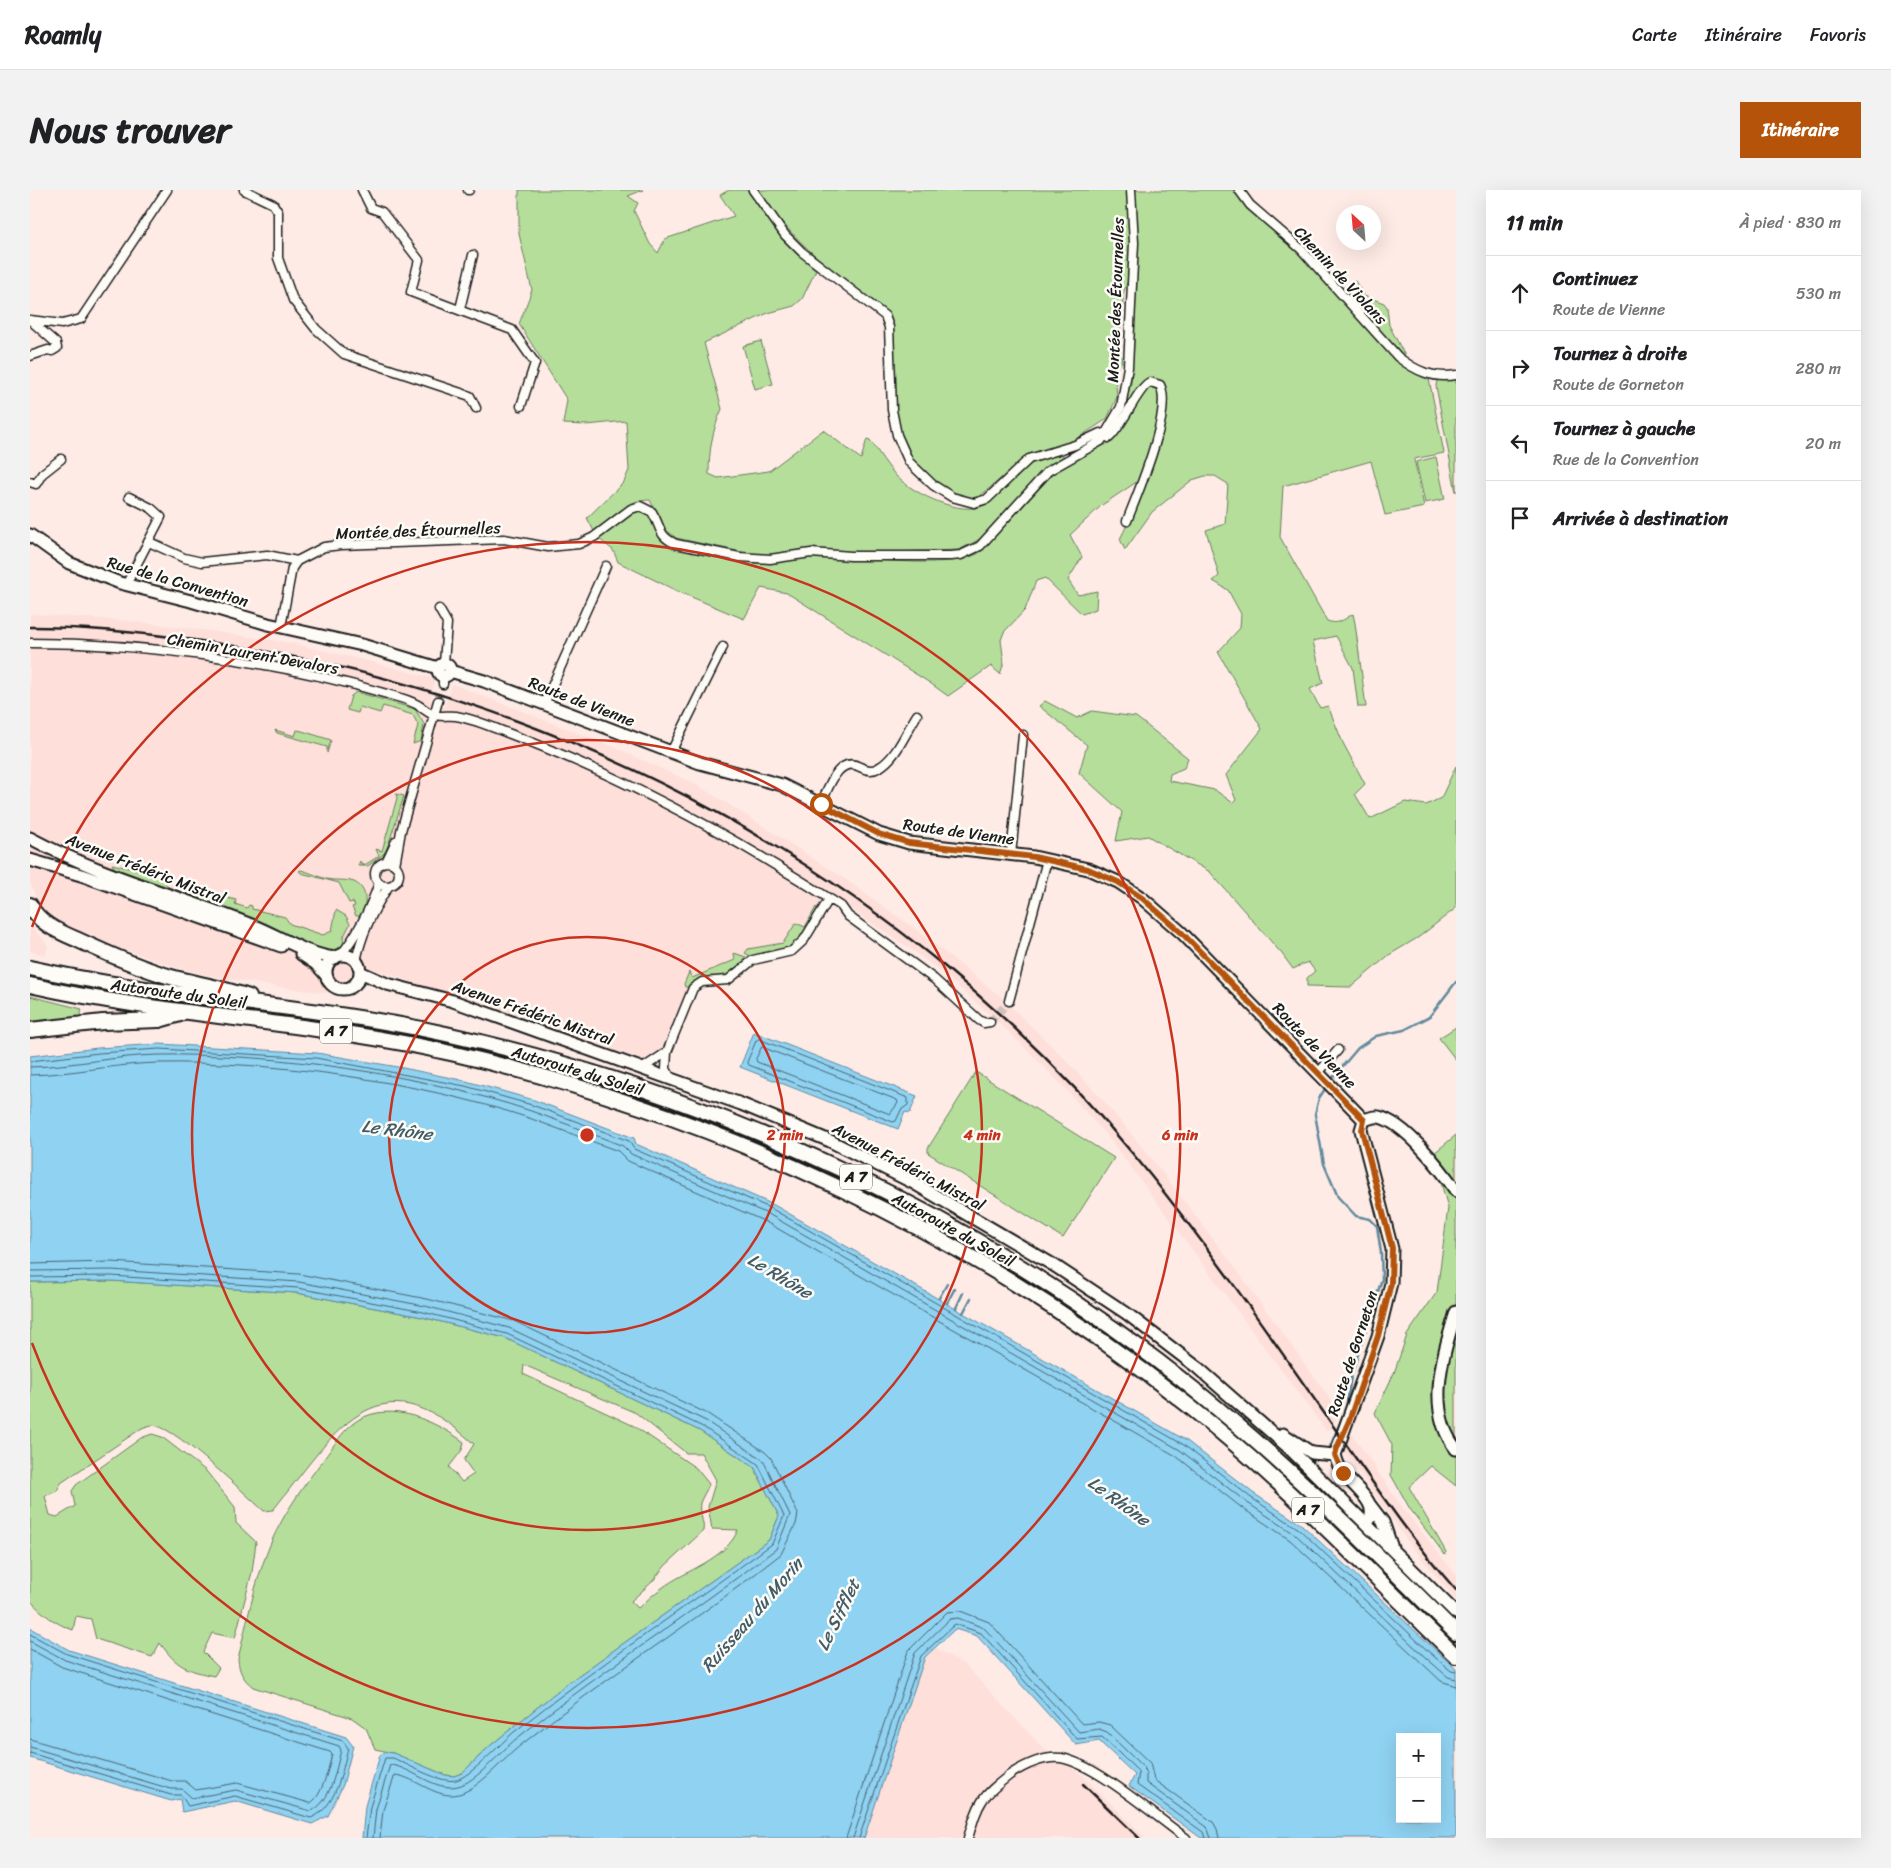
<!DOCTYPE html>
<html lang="fr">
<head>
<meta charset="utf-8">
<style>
  :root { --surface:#fff; --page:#f2f2f2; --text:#202124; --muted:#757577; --line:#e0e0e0; --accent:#b45309 }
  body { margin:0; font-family:Sriracha,sans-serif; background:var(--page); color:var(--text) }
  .controls { position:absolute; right:15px; bottom:15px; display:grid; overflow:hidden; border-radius:0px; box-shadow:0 5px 20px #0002 }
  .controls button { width:45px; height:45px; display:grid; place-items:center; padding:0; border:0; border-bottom:1px solid var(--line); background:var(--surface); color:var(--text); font:25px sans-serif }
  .compass { position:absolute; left:1306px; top:15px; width:45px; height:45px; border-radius:50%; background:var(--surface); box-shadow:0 5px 20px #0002; rotate:334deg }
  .stop { position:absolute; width:15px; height:15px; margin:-11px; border:4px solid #b45309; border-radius:50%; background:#fff }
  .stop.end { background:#b45309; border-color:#fff; box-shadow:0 1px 5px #0008 }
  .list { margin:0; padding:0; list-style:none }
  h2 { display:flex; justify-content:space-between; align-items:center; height:65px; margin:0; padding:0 20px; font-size:21px }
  h2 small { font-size:16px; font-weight:400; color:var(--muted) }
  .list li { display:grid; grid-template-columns:32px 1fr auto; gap:15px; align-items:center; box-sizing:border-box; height:75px; padding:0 20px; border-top:1px solid var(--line) }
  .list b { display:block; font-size:19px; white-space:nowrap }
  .list p { margin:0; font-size:16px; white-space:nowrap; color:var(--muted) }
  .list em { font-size:16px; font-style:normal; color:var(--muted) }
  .icon { flex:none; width:28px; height:28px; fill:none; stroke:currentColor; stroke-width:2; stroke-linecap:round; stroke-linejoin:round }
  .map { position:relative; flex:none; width:1426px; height:1648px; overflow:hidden; border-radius:0px }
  header { display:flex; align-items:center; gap:30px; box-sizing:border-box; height:70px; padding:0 25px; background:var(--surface); border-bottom:1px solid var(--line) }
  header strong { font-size:24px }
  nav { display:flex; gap:28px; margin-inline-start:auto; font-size:18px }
  .intro { display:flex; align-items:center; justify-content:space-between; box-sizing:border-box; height:120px; padding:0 30px }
  h1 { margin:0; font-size:35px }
  .button { padding:12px 22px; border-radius:0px; background:var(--accent); color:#fff; font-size:18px; font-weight:700 }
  main { display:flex; gap:30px; padding:0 30px }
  aside { flex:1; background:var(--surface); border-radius:0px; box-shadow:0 5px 20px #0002 }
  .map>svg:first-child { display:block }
  .built { fill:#fedfda }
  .green { fill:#b5de9b; stroke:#687d5c; fill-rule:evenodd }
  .water { fill:#8fd2f1; stroke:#61899c; fill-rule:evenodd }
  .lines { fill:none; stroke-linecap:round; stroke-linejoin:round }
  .shore { stroke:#4a6571; stroke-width:1 }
  .stream { stroke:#61899c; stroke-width:2.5 }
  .street-tunnel { stroke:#d1c2be; stroke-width:8; stroke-dasharray:8 4; stroke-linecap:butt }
  .street-casing { stroke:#1c1c1c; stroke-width:11 }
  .secondary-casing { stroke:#1c1c1c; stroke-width:15 }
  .highway-casing { stroke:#1c1c1c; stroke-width:18 }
  .street { stroke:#fdfcf7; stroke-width:8 }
  .secondary { stroke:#fdfcf7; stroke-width:11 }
  .highway { stroke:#fdfcf7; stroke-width:14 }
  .rail { stroke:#1c1c1c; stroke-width:2.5 }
  .route { stroke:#b45309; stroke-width:6 }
  .ring { fill:none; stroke:#c8321e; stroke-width:2.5 }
  .labels { text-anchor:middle; stroke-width:5; stroke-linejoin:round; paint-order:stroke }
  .shield { fill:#fdfcf7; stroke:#605f5e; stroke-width:1 }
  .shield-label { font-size:15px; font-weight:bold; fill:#1c1c1c }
  .street-label { font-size:16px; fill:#1c1c1c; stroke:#fdfcf7 }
  .water-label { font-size:18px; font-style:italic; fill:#445c67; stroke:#fdfcf7 }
  .centre { fill:#c8321e; stroke:#fdfcf7; stroke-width:2.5 }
  .ring-label { font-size:15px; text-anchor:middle; font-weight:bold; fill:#c8321e; stroke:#fdfcf7; stroke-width:5; stroke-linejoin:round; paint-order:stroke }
</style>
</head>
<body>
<header>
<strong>Roamly</strong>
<nav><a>Carte</a><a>Itinéraire</a><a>Favoris</a></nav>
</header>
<div class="intro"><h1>Nous trouver</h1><a class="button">Itinéraire</a></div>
<main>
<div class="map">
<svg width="1426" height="1648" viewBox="0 0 1426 1648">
  <rect width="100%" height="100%" fill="#feebe6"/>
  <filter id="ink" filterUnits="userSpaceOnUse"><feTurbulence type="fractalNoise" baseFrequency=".02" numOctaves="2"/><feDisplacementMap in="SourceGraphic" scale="10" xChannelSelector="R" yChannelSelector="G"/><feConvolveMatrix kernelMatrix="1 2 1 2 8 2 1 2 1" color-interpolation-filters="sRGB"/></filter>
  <g filter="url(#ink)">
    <path class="built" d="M0 424 101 431 180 441 255 452 338 471 405 489 400 510 414 518 422 494 586 558 665 594 722 629 815 689 892 744 971 807 1029 863 1072 909 1121 968 1201 1072 1311 1224 1297 1242 1106 984 1078 947 1032 895 979 842 913 783 878 757 795 702 790 711 789 719 769 752 746 762 717 769 699 784 689 787H675L665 791 658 798 631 859 613 870 338 777 297 803 249 797 177 785 142 776 74 752 28 732 11 718 0 693Z
      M0 735 18 756 15 765 0 761Z
      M1320 1241 1374 1320 1426 1385V1410L1379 1353 1311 1257Z
      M906 1458 935 1475 1013 1558 1051 1584 1116 1648H834L895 1467Z"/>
    <path class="green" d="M489 0H613L598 6 608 13 604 21 620 54 628 63 635 49 704 26 690 5 699 0H717C739 29 758 57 786 80L772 109 764 116 738 123 674 153 692 219C682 241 679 261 679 284L688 288 739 281 793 240 831 269 837 249 840 250C849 263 857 276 867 287 885 304 931 327 955 315 962 311 967 304 972 299 993 278 1003 268 1033 264V267L1014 279 950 349 929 360 824 363 783 358 739 365H726L646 348 634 338 620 310C597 310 583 330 565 343L557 328 594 292 599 280 596 231 557 235 533 234 537 210 489 134 502 100 489 44Z
      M729 0H1097L1100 31 1099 88 1094 101 1089 152 1092 172 1088 175 1085 183 1087 207 1077 229 1042 252 1010 261 995 268 949 307C935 312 922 304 911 296 898 288 885 278 877 265 861 236 863 167 861 132L858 123C813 91 757 48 729 0Z
      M1105 0H1205L1217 17 1272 64 1370 172 1399 189 1414 263 1384 269 1394 317 1355 325 1341 271 1253 296 1250 347 1297 431C1308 435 1313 430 1323 424L1325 433 1336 517H1328L1323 478 1306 446 1283 451 1293 493 1280 499 1290 518 1298 516 1313 553 1335 594 1325 604 1340 629 1375 612 1396 615 1411 608 1426 576V718L1389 747 1359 765 1321 797 1277 796V788L1285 781 1278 772 1263 779 1252 764 1180 682 1118 646 1086 651 1092 622 1049 583 1057 555 1009 516 1015 511 1047 528 1062 521 1106 527 1158 568 1154 578 1140 584 1139 591 1185 600 1203 613 1206 610 1196 585 1232 539 1188 462 1210 438 1211 424 1198 400 1183 391 1189 386 1176 340 1195 334 1198 294 1185 286H1175L1162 290 1122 322 1095 360 1090 349C1110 309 1143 245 1134 199L1118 190 1111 194 1095 223 1093 222 1101 193 1106 85Z
      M1325 91 1334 106 1354 113 1357 117 1359 135 1376 168 1311 99Z
      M731 151 743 194 725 199 713 156Z
      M1426 188V302L1406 196 1407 190Z
      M1120 197 1129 201 1131 212 1129 230 1108 291 1072 315 1040 345 1052 367 1038 390 1048 405 1067 401 1066 419 1052 424 1015 388 1006 391 995 420 974 442 971 450 974 473 970 484 961 476 918 506 900 493 757 403 731 398 714 429 647 401 588 372 583 360 569 349 608 320 618 322C629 340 626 349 647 358 674 363 700 369 727 373 748 376 766 366 787 366 826 366 914 381 947 364 951 362 955 357 958 354L1023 284 1042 270 1079 253 1088 244 1116 198Z
      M1406 267 1415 309 1395 313 1386 272Z
      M326 502 385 519 394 534 391 551 383 554 388 535 383 525 353 516 350 523 330 517 328 523 317 520 321 506Z
      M245 540 265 546 267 540 272 541 301 550 297 563V557L247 543Z
      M366 604 374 606 356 662 338 676H328L330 671 333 676 349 666 346 659 352 661 367 608Z
      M82 674 136 687V694L138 697 161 705 174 702 206 710 205 714 217 718 219 715 222 716V719L255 727 260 734 293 745 302 741 306 720 316 726 320 734 313 748 314 754 304 761 292 762 85 680Z
      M271 680C280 682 288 687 297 689 305 691 316 689 324 692 338 698 337 715 331 726H326L322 717 325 716 323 712 319 713 309 693 271 683 269 681Z
      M786 717 788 720 764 757 722 767 715 763 718 759 753 753 766 733 775 737Z
      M704 763 719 768 694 787 671 788 658 797H655L654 794 659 782 662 788 705 770Z
      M0 806 52 819 50 827 0 833Z
      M1426 837V870L1409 848Z
      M946 882 1084 968 1033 1048 898 963V958Z
      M1426 945V1296L1401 1276 1379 1297 1416 1362 1415 1365 1380 1319 1361 1285 1362 1255 1345 1223 1364 1183 1377 1145 1407 1102 1418 1018 1403 964Z
      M81 1091 267 1103 392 1127 475 1148 670 1241 724 1277 749 1326 739 1350 535 1495 461 1555 432 1583 424 1586 415 1585 363 1563 345 1559 336 1538 322 1528 223 1497C213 1489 209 1482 208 1469 217 1432 224 1395 238 1360 250 1328 273 1297 293 1270 304 1256 313 1239 328 1230 362 1210 406 1232 434 1252L432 1260 419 1277 432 1292 444 1284 434 1270 444 1254C345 1162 304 1245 243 1320L234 1321C214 1303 149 1241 127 1236 122 1234 118 1236 112 1238L31 1293 27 1301 15 1306 20 1325 27 1327 45 1316 42 1301 46 1295 111 1248 122 1244 132 1247 176 1281 205 1317 206 1333 226 1352 222 1382 205 1448 182 1443 173 1462 189 1478 184 1486C156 1480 147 1477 130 1453L122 1467 66 1449 61 1429 46 1426 43 1440C26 1434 12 1424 0 1410V1092ZM494 1175 606 1223 656 1263H671L686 1290 678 1317 682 1339 708 1340C696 1369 656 1380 632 1398 623 1404 616 1412 608 1418L601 1411 622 1392 635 1376 673 1341C675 1331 668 1323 670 1313 672 1307 677 1300 679 1294L666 1278 604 1236 493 1184Z"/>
    <path class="water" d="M724 842 887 906 880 923 875 922 868 939 710 877Z
      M129 854 287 863 368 877 436 891 504 910 604 948 606 954 744 1015 1157 1251 1223 1303 1272 1335 1426 1479V1648H1171L1099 1596 1105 1585 1069 1551 1046 1555 947 1446 925 1439 895 1467 834 1648H332L335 1616 350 1565 355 1562 363 1563 415 1585 424 1586 432 1583 461 1555 535 1495 739 1350 749 1326 724 1277 670 1241 475 1148 392 1127 267 1103 81 1091 0 1092V866L68 858ZM1370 1547H1407V1629H1370Z
      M0 1438 39 1460 316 1547 323 1556 313 1595 298 1626 282 1634 205 1611 152 1622 150 1609 141 1611 0 1568Z"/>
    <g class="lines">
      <path class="shore" d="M729 849 878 908V915L871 920 866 931 863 932 719 875 717 872 726 851Z
        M732 857 867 910 868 913 860 924 727 872 726 869Z
        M0 871 69 863 129 859 286 868 435 896 502 915 599 951 604 959 742 1019 1154 1255 1220 1307 1269 1339 1399 1462 1421 1481 1426 1482
        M0 877C43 876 85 866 128 865 246 863 389 884 501 921 532 932 563 944 593 956L601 964 740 1025 1150 1260 1216 1312 1265 1344 1395 1467 1418 1487 1426 1489
        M0 885C43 884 85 874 128 873 247 871 386 891 499 928 529 939 558 950 588 961L598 971 736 1032 1146 1266 1212 1318 1260 1350 1411 1491 1426 1496
        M0 1074 81 1072 269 1084 397 1109 484 1131 678 1224 735 1262 741 1268 768 1324 766 1334 751 1364C667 1431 575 1487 491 1555 473 1569 450 1598 429 1604 406 1610 386 1587 365 1585L353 1620 350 1648
        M0 1081 81 1080 269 1092 395 1116 479 1138 676 1231 733 1270 760 1325 746 1359C660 1424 570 1482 486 1549 470 1562 446 1592 428 1596 404 1602 382 1577 360 1575L346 1619 343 1648
        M0 1087 81 1086 268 1098 393 1122 477 1144 673 1237 728 1274 754 1326 742 1354C656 1417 567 1476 484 1542 471 1553 440 1587 426 1590 411 1594 377 1574 363 1568H355L340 1617 336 1648
        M0 1444 37 1464 313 1551 318 1558C312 1582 306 1618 281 1628L205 1606 158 1616 151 1605H141L0 1563
        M0 1451 35 1470 309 1556 311 1560C306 1579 301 1613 281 1621L206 1600 162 1608 152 1599H141L0 1557
        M0 1459 32 1477 300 1562 302 1564C299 1576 292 1608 280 1613L207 1593 166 1600 155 1591H142L0 1549
        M816 1648 878 1461 917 1422 930 1421 959 1432 1052 1534 1069 1532 1080 1535 1120 1573 1124 1590 1183 1632 1187 1639 1189 1648
        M823 1648 885 1463 920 1429 928 1428 954 1438 1049 1542 1069 1539 1077 1542 1114 1578 1116 1584V1593L1177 1637 1181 1648
        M829 1648 891 1466 925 1434 951 1443 1047 1549 1072 1547 1109 1582 1107 1595 1173 1642 1175 1648"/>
      <path class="stream" d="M1300 891 1328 858 1346 846 1374 840 1399 827 1426 792
        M1297 896 1289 908 1285 924 1294 974 1308 1007 1326 1026 1340 1029 1347 1036 1351 1063 1352 1089 1321 1186 1316 1219
        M909 1108 917 1094
        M917 1113 925 1098
        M926 1118 933 1103
        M933 1123 941 1108
        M1300 1257 1313 1226"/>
      <path class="street-tunnel" d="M408 511 413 494
        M960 832 979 811"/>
      <defs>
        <path id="street" d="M214 0 243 14 248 22V68L263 110 286 139 314 164 440 206 446 218
          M332 0 341 18 352 22 389 70 381 102 482 140 505 173 491 216
          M438 0H439
          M723 0 755 45 772 62 855 126 859 137 862 220 867 245 879 272 903 295 922 307 944 313 957 309 999 269 1045 255 1070 243 1079 248C1093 236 1108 197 1120 192L1130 195C1143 222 1108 302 1097 331
          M1209 0 1220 15 1271 59 1368 167C1386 181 1403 189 1426 185
          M430 119 443 65
          M0 130 32 134 51 129 137 0
          M0 130 26 153 27 158 22 161 18 160 0 166
          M0 292 6 294 12 284 31 269
          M119 352 154 368 172 372 237 365 267 371
          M96 395 131 327 121 318 99 307
          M409 419 417 433 414 473
          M251 437 262 378 267 371 294 357 311 355 474 349 518 357 549 354 564 347 601 319 610 316 622 322C632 338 627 345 646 354L709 367 740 369 781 363 821 366H921L931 365 950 356 1018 281 1071 251 1091 217 1098 177 1104 53 1101 0
          M0 453C116 453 246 471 357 504 366 507 377 509 386 514 392 517 398 523 404 525 411 527 419 525 426 526 443 529 460 536 475 542 593 586 706 648 811 716L818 726 904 789 949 830 954 833 960 832
          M413 494V486
          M514 514 576 376
          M641 562 693 457
          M791 614C798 599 808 565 830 577 836 580 842 582 848 578 866 569 876 542 887 525
          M981 665 993 545
          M345 684a12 12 0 1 1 24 0a12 12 0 1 1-24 0Z
          M356 672 366 651
          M365 675 371 641 408 511
          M310 766C327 745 340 719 349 693
          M326 772C331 744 343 720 358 697
          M979 811 1017 670
          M613 878 637 862
          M1289 882 1308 860
          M642 889 636 879 637 862 663 798 672 792 698 790 723 770 762 761 774 750 799 709
          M938 1648C949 1611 950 1608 981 1584 995 1575 1014 1566 1031 1568 1066 1574 1125 1626 1156 1648"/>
        <path id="secondary" d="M0 345 39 373 90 393 161 411 238 434 332 455 408 478
          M408 480a6 6 0 1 1 12 0a6 6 0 1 1-12 0Z
          M420 481 454 491 670 573 752 595 849 644 879 653 1004 667 1058 679 1088 692 1112 708 1152 743 1334 930
          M0 648C71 686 149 706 224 736 251 747 275 764 305 768
          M0 670 51 685 251 756
          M271 764 286 774 296 785
          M296 782a17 17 0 1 1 34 0a17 17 0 1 1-34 0Z
          M330 782 357 794 423 811 711 914 800 951 882 992 1025 1076 1096 1123 1168 1178 1258 1257 1426 1423
          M1334 930 1331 940 1362 1059 1361 1093 1348 1146 1305 1265C1307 1272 1309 1278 1313 1283 1322 1296 1354 1316 1336 1334
          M1334 930C1340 928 1344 926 1349 927 1375 933 1411 979 1426 1001
          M1426 1122C1413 1165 1395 1220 1426 1259
          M1253 1244 1282 1263 1305 1265
          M1340 1315 1353 1332 1362 1358"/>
        <path id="highway" d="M0 715C9 734 30 742 48 750 78 764 109 778 141 787 167 794 193 798 219 807
          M0 778C137 809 279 814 416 844 689 904 954 1029 1171 1205 1262 1278 1343 1361 1426 1443
          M0 795C140 827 285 831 425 864 692 926 945 1045 1159 1216 1255 1292 1338 1381 1426 1466
          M0 840 73 832 129 830 150 824"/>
      </defs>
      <use href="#street" class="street-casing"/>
      <use href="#secondary" class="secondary-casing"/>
      <use href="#highway" class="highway-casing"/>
      <use href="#street" class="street"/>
      <use href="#secondary" class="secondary"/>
      <use href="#highway" class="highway"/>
      <path class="rail" d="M0 437C57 437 115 443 171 451 533 501 876 687 1108 970 1177 1054 1239 1144 1301 1233 1341 1290 1380 1348 1426 1400
        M1053 1594 1109 1648"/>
    </g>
  </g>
  <g class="lines" filter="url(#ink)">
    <path class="route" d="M791 614 849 644 879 653 1004 667 1058 679 1088 692 1112 708 1152 743 1334 930 1332 940 1362 1058 1361 1093 1348 1146 1319 1231 1307 1258 1305 1265 1313 1283"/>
  </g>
  <g class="ring">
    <circle cx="557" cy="945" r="198"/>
    <circle cx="557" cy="945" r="395"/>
    <path d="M2 737A593 593 0 1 1 2 1153"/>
  </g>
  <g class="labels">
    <g class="shield">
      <rect x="290" y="828.5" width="32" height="25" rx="4"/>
      <rect x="810" y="974.5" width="32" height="25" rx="4"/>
      <rect x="1262" y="1307.5" width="32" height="25" rx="4"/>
    </g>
    <g class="shield-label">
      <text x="306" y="846">A 7</text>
      <text x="826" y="992">A 7</text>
      <text x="1278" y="1325">A 7</text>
    </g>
    <g class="street-label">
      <text transform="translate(1311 85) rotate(47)" y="6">Chemin de Violans</text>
      <text transform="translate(1085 110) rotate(-88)" y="6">Montée des Étournelles</text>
      <text transform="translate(388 340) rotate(-2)" y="6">Montée des Étournelles</text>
      <text transform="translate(148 391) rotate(16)" y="6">Rue de la Convention</text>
      <text transform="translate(223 463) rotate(10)" y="6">Chemin Laurent Devalors</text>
      <text transform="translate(552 511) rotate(21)" y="6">Route de Vienne</text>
      <text transform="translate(929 641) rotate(8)" y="6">Route de Vienne</text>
      <text transform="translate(116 678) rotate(21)" y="6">Avenue Frédéric Mistral</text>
      <text transform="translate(149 803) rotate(8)" y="6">Autoroute du Soleil</text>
      <text transform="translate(503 822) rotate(19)" y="6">Avenue Frédéric Mistral</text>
      <text transform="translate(1285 855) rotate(46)" y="6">Route de Vienne</text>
      <text transform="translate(548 880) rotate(17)" y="6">Autoroute du Soleil</text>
      <text transform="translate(879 976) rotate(28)" y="6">Avenue Frédéric Mistral</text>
      <text transform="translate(924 1039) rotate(29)" y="6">Autoroute du Soleil</text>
      <text transform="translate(1322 1163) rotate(-72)" y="6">Route de Gorneton</text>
    </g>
    <g class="water-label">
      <text transform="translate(367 940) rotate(7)" y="6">Le Rhône</text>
      <text transform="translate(750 1086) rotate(31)" y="6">Le Rhône</text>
      <text transform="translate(1089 1311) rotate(36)" y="6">Le Rhône</text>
      <text transform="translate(722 1425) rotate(-49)" y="6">Ruisseau du Morin</text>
      <text transform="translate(808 1425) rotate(-64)" y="6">Le Sifflet</text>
    </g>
  </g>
  <circle cx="557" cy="945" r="8" class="centre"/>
  <g class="ring-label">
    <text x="755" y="950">2 min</text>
    <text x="952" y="950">4 min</text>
    <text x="1150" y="950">6 min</text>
  </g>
</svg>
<div class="controls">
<button>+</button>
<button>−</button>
</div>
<svg class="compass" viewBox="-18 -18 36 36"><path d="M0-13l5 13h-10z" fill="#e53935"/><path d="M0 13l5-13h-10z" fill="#757577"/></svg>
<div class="stop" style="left:791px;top:614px"></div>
<div class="stop end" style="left:1313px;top:1283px"></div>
</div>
<aside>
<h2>11 min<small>À pied · 830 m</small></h2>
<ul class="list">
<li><svg class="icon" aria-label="ahead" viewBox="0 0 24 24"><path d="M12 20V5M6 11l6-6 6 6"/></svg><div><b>Continuez</b><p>Route de Vienne</p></div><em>530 m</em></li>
<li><svg class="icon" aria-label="right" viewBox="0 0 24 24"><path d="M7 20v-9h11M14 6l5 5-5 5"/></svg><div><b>Tournez à droite</b><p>Route de Gorneton</p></div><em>280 m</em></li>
<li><svg class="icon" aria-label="left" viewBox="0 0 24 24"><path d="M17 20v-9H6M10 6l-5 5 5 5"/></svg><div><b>Tournez à gauche</b><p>Rue de la Convention</p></div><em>20 m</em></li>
<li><svg class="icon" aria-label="arrive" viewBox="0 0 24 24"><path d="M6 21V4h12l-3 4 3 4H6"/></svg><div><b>Arrivée à destination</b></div></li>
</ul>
</aside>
</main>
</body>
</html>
